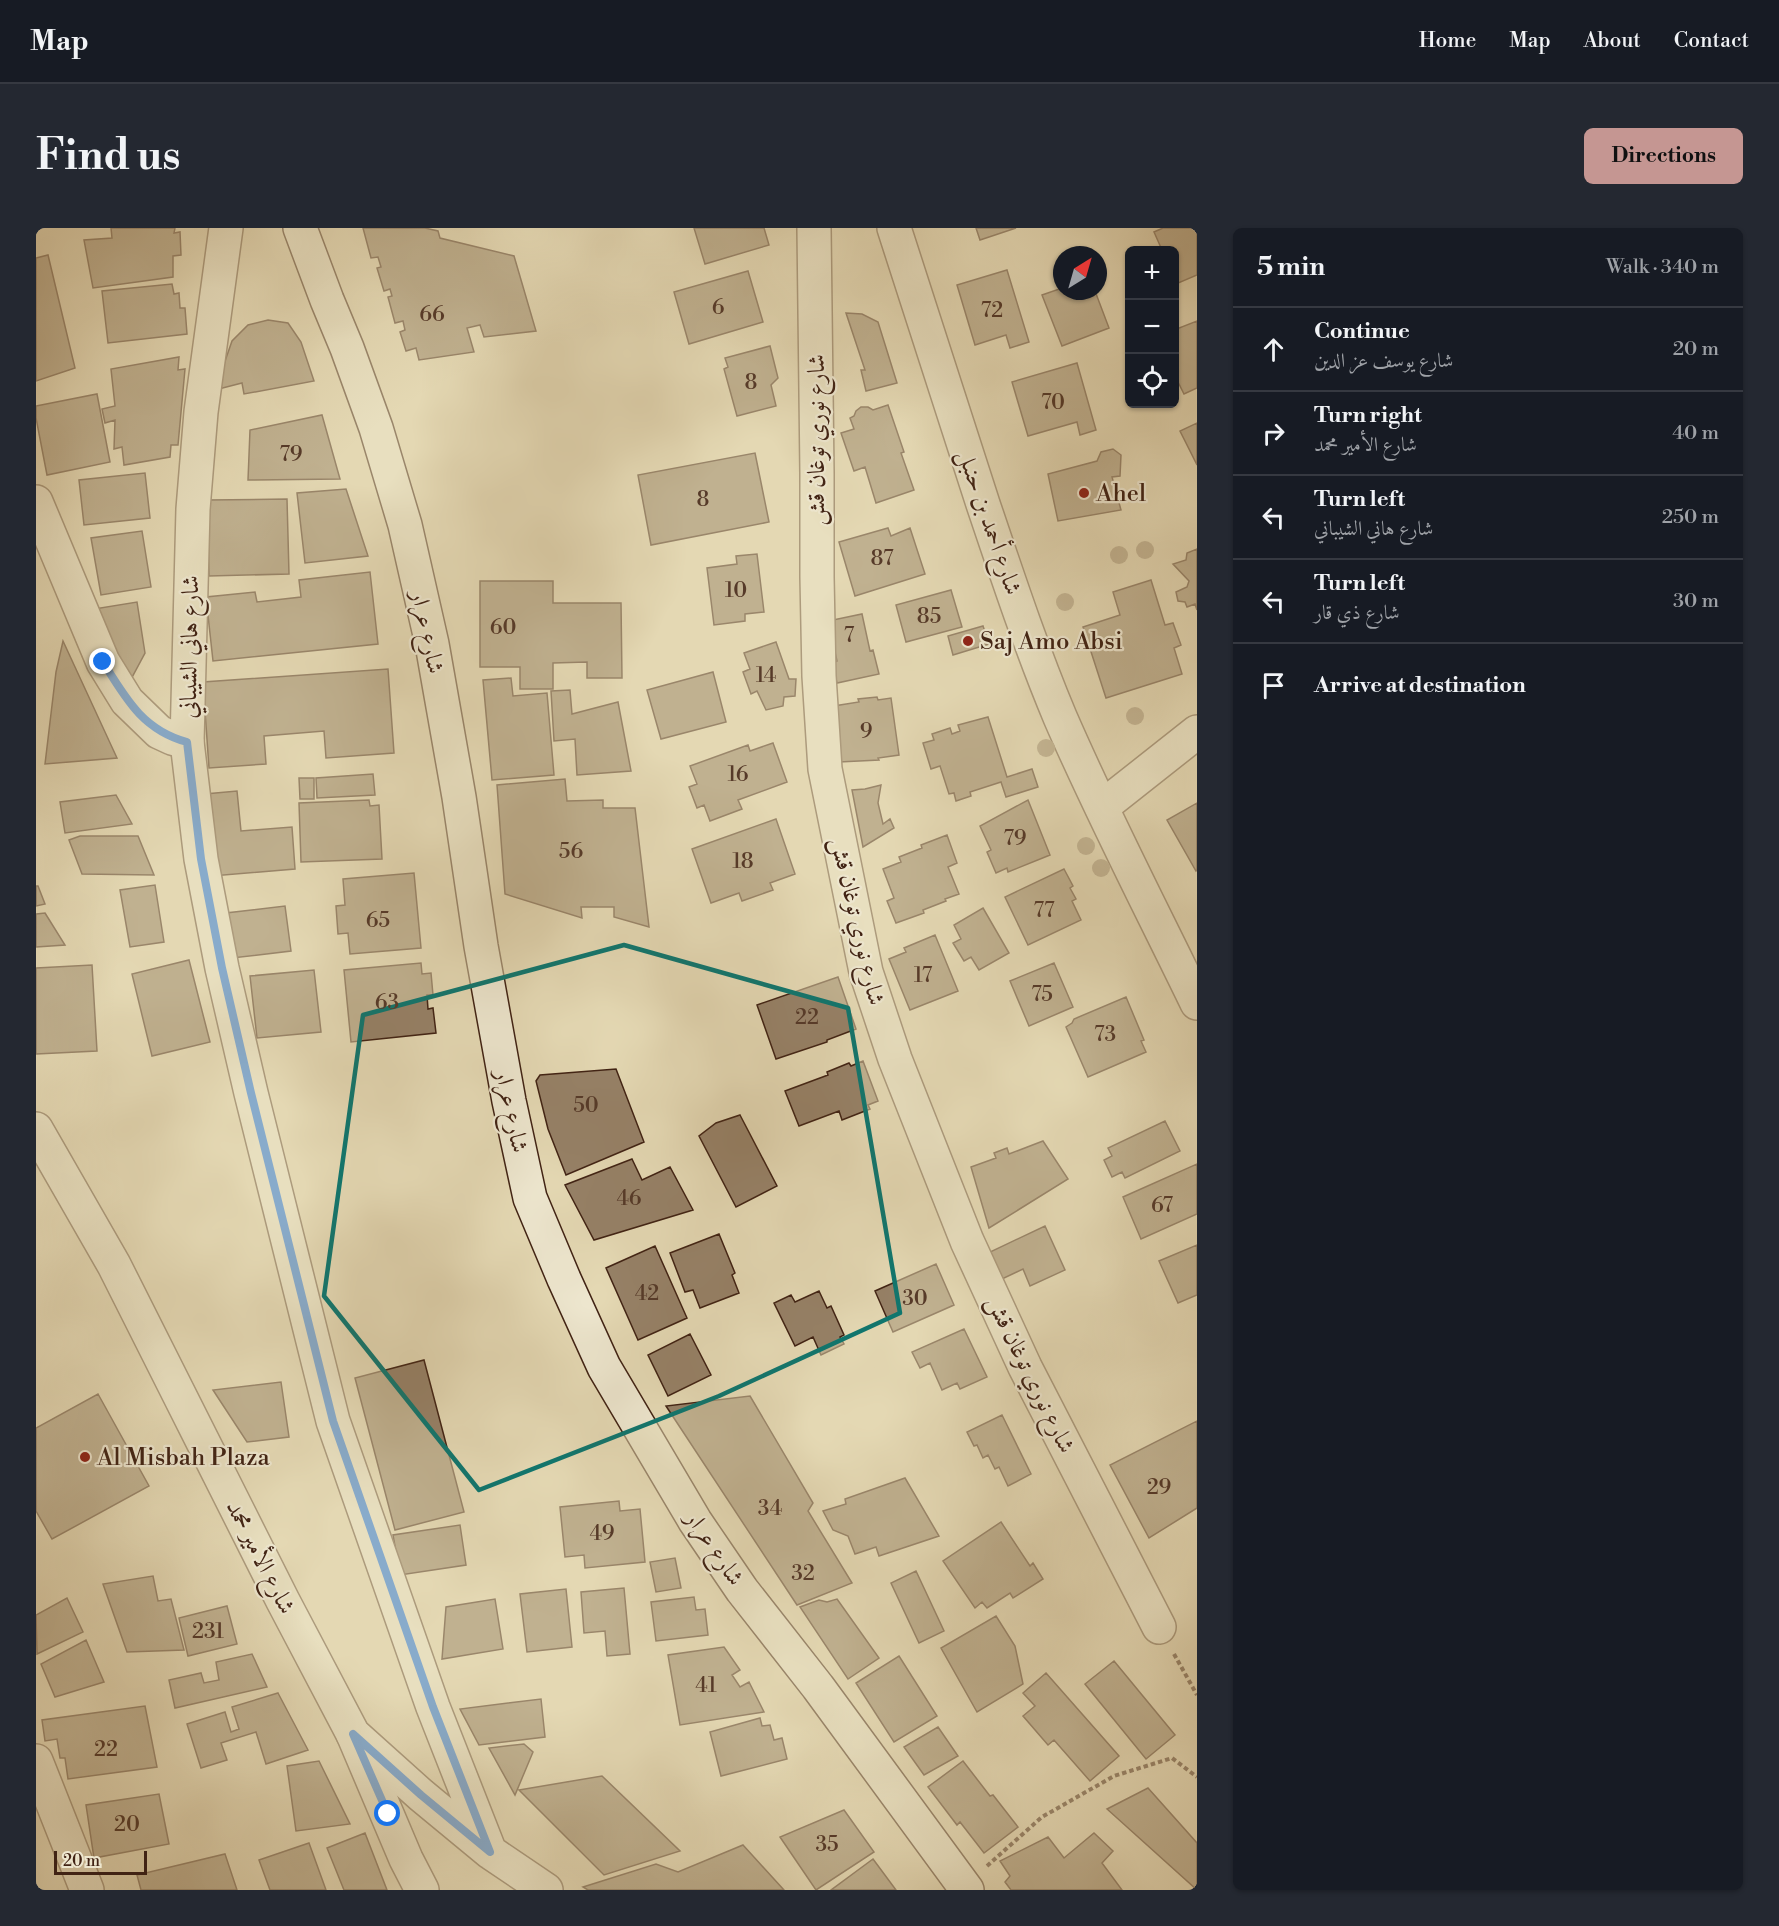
<!DOCTYPE html>
<html lang="en">
<head>
<meta charset="utf-8">
<style>
  :root { --surface:#171b24; --page:#242831; --text:#f1f3f6; --muted:#9ea1a6; --line:#363941; --accent:#c59692 }
  body { margin:0; font-family:"Libre Bodoni",Amiri,serif; background:var(--page); color:var(--text) }
  .controls { position:absolute; right:18px; top:18px; display:grid; overflow:hidden; border-radius:9px; box-shadow:0 2px 4px #0004 }
  .controls button { width:54px; height:54px; display:grid; place-items:center; padding:0; border:0; border-bottom:2px solid var(--line); background:var(--surface); color:var(--text); font:30px sans-serif }
  .compass { position:absolute; left:1017px; top:18px; width:54px; height:54px; border-radius:50%; background:var(--surface); box-shadow:0 2px 4px #0004; rotate:37deg }
  .scale { position:absolute; left:18px; bottom:15px; width:93px; box-sizing:border-box; padding-left:6px; border:3px solid #412314; border-top:0; font-size:16px; line-height:21px; white-space:nowrap; color:#412314; -webkit-text-stroke:4px #ede6ce; paint-order:stroke }
  .stop { position:absolute; width:18px; height:18px; margin:-14px; border:4px solid #1a73e8; border-radius:50%; background:#fff }
  .stop.end { background:#1a73e8; border-color:#fff; box-shadow:0 2px 6px #0008 }
  .list { margin:0; padding:0; list-style:none }
  h2 { display:flex; justify-content:space-between; align-items:center; height:78px; margin:0; padding:0 24px; font-size:26px }
  h2 small { font-size:20px; font-weight:400; color:var(--muted) }
  .list li { display:grid; grid-template-columns:39px 1fr auto; gap:18px; align-items:center; box-sizing:border-box; height:84px; padding:0 24px; border-top:2px solid var(--line) }
  .list b { display:block; font-size:22px; white-space:nowrap }
  .list p { margin:0; font-size:20px; white-space:nowrap; color:var(--muted) }
  .list em { font-size:20px; font-style:normal; color:var(--muted) }
  .icon { flex:none; width:33px; height:33px; fill:none; stroke:currentColor; stroke-width:2; stroke-linecap:round; stroke-linejoin:round }
  .map { position:relative; flex:none; width:1161px; height:1662px; overflow:hidden; border-radius:9px }
  header { display:flex; align-items:center; gap:36px; box-sizing:border-box; height:84px; padding:0 30px; background:var(--surface); border-bottom:2px solid var(--line) }
  header strong { font-size:28px }
  nav { display:flex; gap:33px; margin-inline-start:auto; font-size:21px }
  .intro { display:flex; align-items:center; justify-content:space-between; box-sizing:border-box; height:144px; padding:0 36px }
  h1 { margin:0; font-size:42px }
  .button { padding:15px 27px; border-radius:9px; background:var(--accent); color:#111; font-size:21px; font-weight:700 }
  main { display:flex; gap:36px; padding:0 36px }
  aside { flex:1; background:var(--surface); border-radius:9px; box-shadow:0 2px 4px #0004 }
  .map>svg:first-child { display:block }
  .building { fill:#968167; stroke:#412314; stroke-width:1.5 }
  .lines { fill:none; stroke-linecap:round; stroke-linejoin:round }
  .minor-casing { stroke:#6a503c; stroke-width:36 }
  .tertiary-casing { stroke:#6a503c; stroke-width:36 }
  .secondary-casing { stroke:#412314; stroke-width:36 }
  .path { stroke:#412314; stroke-width:4; stroke-dasharray:4.5 3; stroke-linecap:butt }
  .minor { stroke:#ede6ce; stroke-width:33 }
  .tertiary { stroke:#ede6ce; stroke-width:33 }
  .secondary { stroke:#ede6ce; stroke-width:33 }
  .tree { fill:#9d896e }
  .route { stroke:#1a73e8; stroke-width:8 }
  .marked { fill:none; stroke:#0f766e; stroke-width:4.5; stroke-linejoin:round }
  .poi-dot { fill:#8f2418; stroke:#ede6ce; stroke-width:2 }
  .labels { text-anchor:middle; stroke-width:4.5; stroke-linejoin:round; paint-order:stroke }
  .number-label { font-size:21px; fill:#563a29 }
  .street-label { font-size:24px; fill:#412314; stroke:#ede6ce }
  .poi-label { font-size:24px; fill:#412314; stroke:#ede6ce; text-anchor:start }
</style>
</head>
<body>
<header>
<strong>Map</strong>
<nav><a>Home</a><a>Map</a><a>About</a><a>Contact</a></nav>
</header>
<div class="intro"><h1>Find us</h1><a class="button">Directions</a></div>
<main>
<div class="map">
<svg width="1161" height="1662" viewBox="0 0 1161 1662">
  <rect width="100%" height="100%" fill="#e4d8b3"/>
  <filter id="stains"><feTurbulence type="fractalNoise" baseFrequency=".00333" numOctaves="4"/><feColorMatrix values="0 0 0 0 .2 0 0 0 0 .09 0 0 0 0 .02 0 0 0 .5 -.17"/></filter>
  <radialGradient id="worn" r=".72"><stop offset=".6" stop-color="#630" stop-opacity="0"/><stop offset="1" stop-color="#630" stop-opacity=".3"/></radialGradient>
  <path class="building" d="M75 0H139L138 5 144 4 145 27 137 28V49L57 60 48 12 76 10Z
    M327 0H389L402 3 404 10 478 28 500 103 448 109 444 97 431 100 438 124 383 132 380 120 370 123 364 104 369 102 367 93 359 95 352 69 356 68 354 61 348 63 341 40 345 39 342 29 335 30Z
    M658 0H728L733 17 669 36Z
    M940 0H980L944 12Z
    M1127 0H1161V47L1140 56 1138 22H1126L1118 4Z
    M12 27 39 140 0 153V30Z
    M971 42 993 114 974 120 970 107 939 117 921 57Z
    M712 43 727 94 653 116 638 64Z
    M136 56 138 66 143 65 144 80H149L151 106 72 115 66 63Z
    M1026 60V63H1039L1040 66 1047 63H1059L1073 100 1026 118 1006 67Z
    M810 85 826 86 842 94 861 155 830 163 825 142H829Z
    M232 92 252 95 265 114 278 153 208 166 206 155 179 162 196 113 212 97Z
    M1161 93V160L1148 166 1138 146V102Z
    M734 118 742 150 735 157 740 178 701 188 688 141 692 139 689 130Z
    M143 129 142 142 149 141 142 217H135L134 229 88 237 86 219 78 221 79 192 69 195 66 181 79 178 75 141Z
    M1041 135 1060 202 1044 207 1041 194 992 208 976 154Z
    M61 166 74 234 11 247 0 190V178Z
    M852 177 868 224 865 225 878 262 840 275 829 239 818 243 805 205 818 201 814 190 818 188 820 183 825 179H832L837 182Z
    M286 187 304 251 212 252 214 202Z
    M1161 195V237L1144 203Z
    M1077 221 1085 227 1084 248 1076 249 1085 282 1022 293 1012 246 1061 233 1065 224Z
    M719 225 733 294 615 317 602 247Z
    M109 245 114 290 48 297 43 252Z
    M310 261 332 328 269 335 261 265Z
    M251 271 253 346 173 348 171 272Z
    M852 300 855 308 874 300 889 346 819 368 803 314Z
    M106 303 115 359 65 367 55 310Z
    M1161 321V382L1159 376 1151 379 1149 374 1142 373 1140 364 1151 359 1153 353 1137 336 1150 332 1151 325Z
    M721 326 728 384 709 386V393L678 397 671 340 701 336 700 328Z
    M334 344 342 416 177 433 170 369 219 364 221 374 265 369 263 352Z
    M1115 352 1129 397 1137 395 1145 417 1138 420 1146 446 1070 470 1047 399 1084 387 1077 364Z
    M444 353H517V375H585L586 450H551V434L517 435V461H484V439H444Z
    M915 362 926 399 870 414 860 377Z
    M101 374 109 425 94 453 58 381Z
    M826 386 834 423 837 422 843 446 801 455 796 435 801 433 792 393Z
    M947 398 953 416 917 427 912 408Z
    M27 413 81 530 9 536 20 444Z
    M740 414 753 451H760L759 468 748 469 747 478 730 482 721 463 715 466 707 444 714 441 708 425Z
    M352 441 358 525 290 530 288 503 228 508 230 536 173 540 167 454Z
    M677 444 690 494 625 511 611 462Z
    M475 450 477 468 511 465 518 547 456 552 447 452Z
    M534 462 536 486 582 474 595 543 541 547 539 511 518 513 515 463Z
    M841 469 842 472 855 470 863 527 842 530 843 532 803 534 798 478 823 474 822 471Z
    M952 489 971 549 996 541 1002 559 970 569 965 554 934 564 935 568 920 573 918 565 913 566 904 538 895 541 887 515 898 512 896 506 914 500 916 506 924 503 922 497Z
    M737 515 751 554 702 572 706 581 674 593 668 577 661 580 653 559 661 556 654 538 712 517 714 523Z
    M337 546 339 567 281 570 280 550Z
    M263 550H278V571H264Z
    M529 551 531 573 567 572V580H599L613 699 578 689V679H545L546 690 469 666 461 557Z
    M845 557 842 575 847 596 854 591 858 600 827 619 816 562 829 561Z
    M201 563 205 603 256 599 259 641 176 648 169 566Z
    M80 567 96 596 29 605 24 574Z
    M333 572 334 578 343 577 346 631 265 634 263 575Z
    M992 572 1014 627 972 644 971 640 960 645 951 624 955 622 944 598Z
    M1161 575V642L1160 643 1131 592Z
    M740 591 759 646 734 655 737 662 706 673 703 665 675 675 656 621Z
    M911 607 921 635 912 639 923 666 909 671 910 673 887 682 888 685 860 695 851 673 858 670 847 641 865 634 863 629 886 620 885 617Z
    M44 608H102L118 647 46 646 33 612Z
    M1028 641 1037 658 1034 660 1040 671 1036 673 1045 692 992 717 969 669Z
    M378 645 385 720 314 726 312 705 302 706 300 678 309 677 307 651Z
    M119 657 128 714 94 719 84 662Z
    M0 658H2L9 676 0 678Z
    M249 678 255 723 196 730 190 685Z
    M947 680 973 725 943 742 935 729 928 733 917 715 925 711 918 697Z
    M9 685 29 717 0 719V686Z
    M899 707 922 763 874 782 853 731 870 724 868 720Z
    M153 732 174 814 116 828 96 746Z
    M385 735 386 746 395 745 397 767H391L392 781 397 780 400 805 315 814 308 742Z
    M1018 735 1037 779 993 798 974 753Z
    M56 737 61 823 0 826V740Z
    M278 742 285 804 221 810 214 748Z
    M802 749 820 801 791 812V814L740 831 721 777Z
    M1090 769 1108 812 1105 813 1110 824 1052 849 1030 799 1036 795 1038 791Z
    M827 833 842 873 832 877 834 881 806 892 803 883 763 898 749 863 792 847 791 844 813 835 815 838Z
    M580 841 608 914 530 947 512 901 500 853 504 847Z
    M704 887 741 958 700 979 663 908 680 895Z
    M1129 893 1144 923 1089 950 1086 944 1076 949 1068 932 1076 928 1072 920Z
    M1007 913 1032 951 953 1000 935 939 960 930 958 925 971 920 973 926Z
    M596 931 606 952 634 939 657 982 558 1012 529 957Z
    M1161 936V986L1105 1011 1087 969Z
    M1009 998 1029 1042 994 1058 987 1041 966 1051 954 1024Z
    M683 1006 699 1045 696 1047 703 1065 664 1080 657 1062 649 1064 634 1025Z
    M1161 1017V1067L1142 1075 1123 1033Z
    M619 1018 651 1090 602 1112 570 1040Z
    M900 1036 918 1077 857 1104 839 1063Z
    M783 1063 791 1080 795 1078 808 1107 804 1109 808 1116 785 1127 777 1109 759 1118 738 1075 755 1067 759 1074Z
    M928 1101 951 1149 924 1161 921 1155 906 1162 894 1135 884 1140 876 1124Z
    M654 1106 675 1147 632 1168 612 1127Z
    M388 1132 428 1284 359 1302 319 1150Z
    M245 1154 253 1209 211 1214 177 1162Z
    M62 1166 113 1258 16 1311 0 1283V1200Z
    M714 1168 777 1275 772 1283 816 1355 761 1377 630 1178Z
    M966 1187 995 1246 972 1258 963 1239 959 1241 952 1227 947 1230 941 1217 938 1218 931 1204Z
    M1161 1193V1280L1113 1310 1074 1237Z
    M869 1250 903 1308 843 1328 840 1319 819 1326 812 1308 797 1302 787 1283 810 1276 809 1271Z
    M583 1273 584 1283 604 1281 609 1334 549 1340 548 1327 529 1329 524 1279Z
    M965 1294 994 1338 997 1335 1007 1351 977 1370 974 1365 951 1380 946 1374 939 1380 907 1333Z
    M424 1297 430 1337 364 1347 357 1307Z
    M639 1330 645 1360 620 1364 614 1334Z
    M880 1343 908 1403 883 1415 855 1355Z
    M117 1348 122 1373 135 1371 148 1422 91 1424 67 1356Z
    M588 1360 594 1426 571 1428 569 1403 548 1405 545 1364Z
    M530 1361 536 1419 491 1424 484 1366Z
    M658 1369 660 1382 669 1381 672 1407 620 1413 615 1374Z
    M31 1370 47 1404 1 1426 0 1387Z
    M459 1371 467 1421 406 1431 410 1379Z
    M801 1371 843 1430 812 1451 764 1379 783 1372 791 1374Z
    M191 1378 201 1416 152 1428 143 1390Z
    M960 1388 979 1418 987 1456 941 1484 905 1420Z
    M50 1412 68 1454 19 1469 5 1436Z
    M688 1419 704 1442 696 1447 704 1459 713 1454 728 1484 644 1497 632 1427Z
    M216 1426 231 1459 139 1480 133 1452 165 1445 168 1455 183 1452 180 1434Z
    M863 1428 901 1488 858 1514 820 1455Z
    M1078 1433 1139 1507 1110 1531 1049 1456Z
    M1010 1445 1083 1528 1054 1553 1018 1512 1012 1517 987 1488 999 1478 987 1465Z
    M242 1465 272 1522 230 1536 220 1504 185 1515 191 1532 165 1540 151 1496 189 1484 195 1504 203 1501 196 1479Z
    M505 1471 509 1509 443 1517 424 1481Z
    M109 1478 121 1539 32 1551 29 1530H24L21 1511 9 1513 6 1492Z
    M724 1490 726 1498 734 1497 738 1512 746 1510 751 1531 685 1548 674 1504Z
    M902 1499 922 1528 888 1547 868 1519Z
    M488 1516 497 1524 479 1567 453 1520Z
    M283 1533 314 1596 260 1603 251 1538Z
    M927 1533 954 1568 957 1567 982 1599 948 1625 924 1594 921 1597 892 1559Z
    M566 1548 644 1623 568 1647 483 1562Z
    M1112 1560 1161 1615V1662L1071 1581Z
    M123 1566 133 1616 58 1630 50 1577Z
    M808 1582 838 1624 780 1662 744 1609Z
    M329 1605 351 1662H308L291 1620Z
    M1058 1605 1077 1623 1066 1635 1086 1662H975L969 1654 974 1648 964 1633 1012 1609 1028 1630Z
    M273 1615 290 1662H234L223 1632Z
    M707 1617 748 1662H552L547 1659 620 1636 642 1644Z
    M189 1626 201 1662H105L101 1647Z
    M837 1631 860 1662H795Z"/>
  <g class="lines">
    <defs>
      <path id="minor" d="M778 0 781 245V349L783 448 789 541 830 744 859 831 931 1013 989 1139 1123 1399
        M0 274 67 434 91 473 123 504 136 510 151 514
        M1066 579 1161 504
        M317 1506 370 1631 386 1662
        M0 1533 51 1662"/>
      <path id="tertiary" d="M190 0 165 184 157 281 151 514 165 631 186 740 215 865 297 1193 397 1479 454 1624
        M858 0C887 92 917 184 947 276 971 347 995 420 1024 489 1066 586 1115 680 1161 775
        M0 901 78 1037 247 1373 317 1506 385 1567 454 1624 510 1662"/>
      <path id="secondary" d="M264 0 291 72 311 120 340 200 369 297 396 416 423 569 445 718 473 873 494 970 528 1051 568 1139 659 1293 706 1362 782 1459 931 1662"/>
    </defs>
    <use href="#minor" class="minor-casing"/>
    <use href="#tertiary" class="tertiary-casing"/>
    <use href="#secondary" class="secondary-casing"/>
    <path class="path" d="M1138 1426 1161 1467
      M951 1638 1006 1589 1078 1548 1136 1530 1161 1549"/>
    <use href="#minor" class="minor"/>
    <use href="#tertiary" class="tertiary"/>
    <use href="#secondary" class="secondary"/>
  </g>
  <g class="tree">
    <circle cx="1109" cy="322" r="9"/>
    <circle cx="1083" cy="327" r="9"/>
    <circle cx="1029" cy="374" r="9"/>
    <circle cx="1099" cy="488" r="9"/>
    <circle cx="1010" cy="520" r="9"/>
    <circle cx="1050" cy="618" r="9"/>
    <circle cx="1065" cy="640" r="9"/>
  </g>
  <g class="lines">
    <path class="route" d="M67 434C90 471 107 502 151 514L165 631 186 740 215 865 297 1193 397 1479 454 1624 385 1567 317 1506 352 1586"/>
  </g>
  <path d="M0 0H1161V1662H0ZM588 717 812 780 864 1085 683 1168 443 1262 288 1068 327 787Z" fill="#e4d8b3" fill-opacity=".55" fill-rule="evenodd"/>
  <path class="marked" d="M588 717 812 780 864 1085 683 1168 443 1262 288 1068 327 787Z"/>
  <g class="poi-dot">
    <circle cx="1048" cy="265" r="6"/>
    <circle cx="932" cy="413" r="6"/>
    <circle cx="49" cy="1229" r="6"/>
  </g>
  <g class="labels">
    <g class="number-label">
      <text x="682" y="86">6</text>
      <text x="956" y="89">72</text>
      <text x="396" y="93">66</text>
      <text x="715" y="161">8</text>
      <text x="1017" y="181">70</text>
      <text x="255" y="233">79</text>
      <text x="667" y="278">8</text>
      <text x="846" y="337">87</text>
      <text x="700" y="369">10</text>
      <text x="893" y="395">85</text>
      <text x="467" y="406">60</text>
      <text x="813" y="414">7</text>
      <text x="730" y="454">14</text>
      <text x="830" y="510">9</text>
      <text x="702" y="553">16</text>
      <text x="979" y="617">79</text>
      <text x="535" y="630">56</text>
      <text x="707" y="640">18</text>
      <text x="1008" y="689">77</text>
      <text x="342" y="699">65</text>
      <text x="887" y="754">17</text>
      <text x="1006" y="773">75</text>
      <text x="351" y="781">63</text>
      <text x="771" y="796">22</text>
      <text x="1069" y="813">73</text>
      <text x="550" y="884">50</text>
      <text x="593" y="977">46</text>
      <text x="1126" y="984">67</text>
      <text x="611" y="1072">42</text>
      <text x="879" y="1077">30</text>
      <text x="1123" y="1266">29</text>
      <text x="734" y="1287">34</text>
      <text x="566" y="1312">49</text>
      <text x="767" y="1352">32</text>
      <text x="172" y="1410">231</text>
      <text x="670" y="1464">41</text>
      <text x="70" y="1528">22</text>
      <text x="91" y="1603">20</text>
      <text x="791" y="1623">35</text>
    </g>
    <g class="street-label">
      <text transform="translate(780 212) rotate(-90)" y="8">شارع نوري توغان قش</text>
      <text transform="translate(954 294) rotate(71)" y="8">شارع أحمد بن حنبل</text>
      <text transform="translate(392 404) rotate(78)" y="8">شارع عرار</text>
      <text transform="translate(153 419) rotate(-89)" y="8">شارع هاني الشيباني</text>
      <text transform="translate(822 693) rotate(77)" y="8">شارع نوري توغان قش</text>
      <text transform="translate(476 883) rotate(78)" y="8">شارع عرار</text>
      <text transform="translate(995 1146) rotate(64)" y="8">شارع نوري توغان قش</text>
      <text transform="translate(679 1320) rotate(56)" y="8">شارع عرار</text>
      <text transform="translate(225 1329) rotate(63)" y="8">شارع الأمير محمد</text>
    </g>
    <g class="poi-label">
      <text x="1060" y="273">Ahel</text>
      <text x="944" y="421">Saj Amo Absi</text>
      <text x="61" y="1237">Al Misbah Plaza</text>
    </g>
  </g>
  <rect width="100%" height="100%" filter="url(#stains)"/>
  <rect width="100%" height="100%" fill="url(#worn)"/>
</svg>
<div class="controls">
<button>+</button>
<button>−</button>
<button><svg class="icon" aria-label="locate" viewBox="0 0 24 24"><circle cx="12" cy="12" r="6"/><path d="M12 2v4M12 18v4M2 12h4M18 12h4"/></svg></button>
</div>
<svg class="compass" viewBox="-18 -18 36 36"><path d="M0-13l5 13h-10z" fill="#e53935"/><path d="M0 13l5-13h-10z" fill="#9ea1a6"/></svg>
<div class="scale">20 m</div>
<div class="stop" style="left:352px;top:1586px"></div>
<div class="stop end" style="left:67px;top:434px"></div>
</div>
<aside>
<h2>5 min<small>Walk · 340 m</small></h2>
<ul class="list">
<li><svg class="icon" aria-label="ahead" viewBox="0 0 24 24"><path d="M12 20V5M6 11l6-6 6 6"/></svg><div><b>Continue</b><p>شارع يوسف عز الدين</p></div><em>20 m</em></li>
<li><svg class="icon" aria-label="right" viewBox="0 0 24 24"><path d="M7 20v-9h11M14 6l5 5-5 5"/></svg><div><b>Turn right</b><p>شارع الأمير محمد</p></div><em>40 m</em></li>
<li><svg class="icon" aria-label="left" viewBox="0 0 24 24"><path d="M17 20v-9H6M10 6l-5 5 5 5"/></svg><div><b>Turn left</b><p>شارع هاني الشيباني</p></div><em>250 m</em></li>
<li><svg class="icon" aria-label="left" viewBox="0 0 24 24"><path d="M17 20v-9H6M10 6l-5 5 5 5"/></svg><div><b>Turn left</b><p>شارع ذي قار</p></div><em>30 m</em></li>
<li><svg class="icon" aria-label="arrive" viewBox="0 0 24 24"><path d="M6 21V4h12l-3 4 3 4H6"/></svg><div><b>Arrive at destination</b></div></li>
</ul>
</aside>
</main>
</body>
</html>
